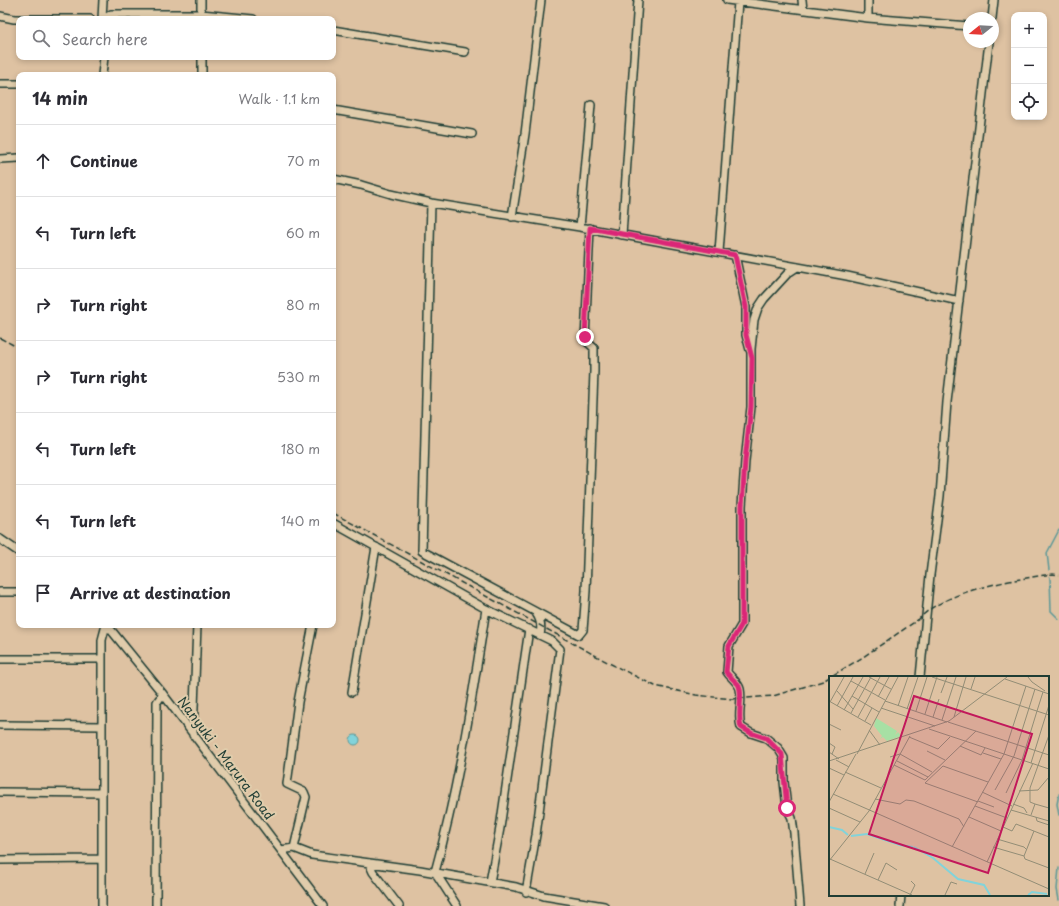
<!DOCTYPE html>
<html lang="en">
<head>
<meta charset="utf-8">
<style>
  :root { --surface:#fff; --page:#f2f2f3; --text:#2b2b33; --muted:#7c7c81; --line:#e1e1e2 }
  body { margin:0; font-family:"Playpen Sans",sans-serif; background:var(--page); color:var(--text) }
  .controls { position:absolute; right:12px; top:12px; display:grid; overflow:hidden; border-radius:8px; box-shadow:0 2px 6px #0003 }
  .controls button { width:36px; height:36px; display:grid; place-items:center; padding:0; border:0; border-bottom:1px solid var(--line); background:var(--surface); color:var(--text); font:20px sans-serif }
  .compass { position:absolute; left:963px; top:12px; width:36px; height:36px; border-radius:50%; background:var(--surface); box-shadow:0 2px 6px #0003; rotate:252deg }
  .stop { position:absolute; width:12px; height:12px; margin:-9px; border:3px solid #db2777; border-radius:50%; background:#fff }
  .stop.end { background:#db2777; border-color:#fff; box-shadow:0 1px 4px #0008 }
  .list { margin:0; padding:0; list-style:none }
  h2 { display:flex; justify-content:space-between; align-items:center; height:52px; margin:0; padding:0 16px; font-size:17px }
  h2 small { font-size:13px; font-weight:400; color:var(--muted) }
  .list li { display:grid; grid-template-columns:26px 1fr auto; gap:12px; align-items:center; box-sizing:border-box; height:72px; padding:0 16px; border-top:1px solid var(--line) }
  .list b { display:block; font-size:15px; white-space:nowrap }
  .list em { font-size:13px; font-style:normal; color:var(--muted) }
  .icon { flex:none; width:22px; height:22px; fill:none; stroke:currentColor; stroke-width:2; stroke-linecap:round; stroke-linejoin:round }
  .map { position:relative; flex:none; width:1059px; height:906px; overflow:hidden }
  .search { position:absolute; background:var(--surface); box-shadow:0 2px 6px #0003; left:16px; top:16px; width:320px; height:44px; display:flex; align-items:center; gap:10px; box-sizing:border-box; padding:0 14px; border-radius:8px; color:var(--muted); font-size:15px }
  .panel { position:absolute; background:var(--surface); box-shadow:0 2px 6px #0003; left:16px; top:72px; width:320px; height:556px; border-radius:8px }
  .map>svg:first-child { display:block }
  .water { fill:#82d3da; stroke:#5a9798 }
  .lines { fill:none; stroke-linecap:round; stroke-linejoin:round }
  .stream { stroke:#5a9798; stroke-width:1.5 }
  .minor-casing { stroke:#1f3d34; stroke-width:10 }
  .minor { stroke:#e0ccab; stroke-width:7 }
  .rail { stroke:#1f3d34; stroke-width:1.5; stroke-dasharray:6 3; stroke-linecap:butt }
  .route { stroke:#db2777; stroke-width:5 }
  .labels { text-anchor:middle; stroke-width:4; stroke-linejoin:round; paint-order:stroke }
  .street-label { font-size:13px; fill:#1f3d34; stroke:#e0ccab }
  .inset-river { fill:none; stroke:#82d3da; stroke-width:2 }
  .inset-road { fill:none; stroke:#928d76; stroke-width:1 }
  .view { fill:#c2185b; fill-opacity:0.15; stroke:#c2185b; stroke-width:2 }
  .inset-edge { fill:none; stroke:#1f3d34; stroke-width:2 }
</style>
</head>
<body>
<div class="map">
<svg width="1059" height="906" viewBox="0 0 1059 906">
  <rect width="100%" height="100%" fill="#dec2a2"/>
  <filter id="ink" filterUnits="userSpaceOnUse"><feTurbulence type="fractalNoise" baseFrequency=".025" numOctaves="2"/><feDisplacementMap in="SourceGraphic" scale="8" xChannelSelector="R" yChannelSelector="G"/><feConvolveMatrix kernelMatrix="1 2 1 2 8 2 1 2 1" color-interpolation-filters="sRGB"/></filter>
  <g filter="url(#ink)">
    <path class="water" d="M350 740a5 5 0 1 1 10 0a5 5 0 1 1-10 0Z"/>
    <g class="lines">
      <path class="stream" d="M1049 570 1047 553 1059 530
        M1050 577 1051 611 1059 619
        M1059 794 1057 804 1059 815
        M1059 868 1057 889 1059 900"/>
      <defs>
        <path id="minor" d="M201 0V19
          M727 0 868 18 969 26
          M802 0 803 10
          M0 16 14 19H90
          M868 18V0
          M992 18 994 0
          M102 19 103 0
          M104 19 111 14H201L253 19
          M333 30 465 52
          M202 57V75
          M102 75 104 57
          M0 84H19
          M333 110 472 134
          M0 159 19 158
          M333 179 361 185 391 194 431 203 580 227 847 276 959 301
          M431 203 422 551 579 635 583 630 586 591 594 371V348L585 340 590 228
          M512 217 525 134 541 0
          M580 227 591 105
          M622 235 638 0
          M719 252 738 2
          M735 255 746 307V335L750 350
          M797 267 788 273 764 299 758 308 754 320 751 349V407L745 461 742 506V624L729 646 727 672C731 678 738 682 740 689 743 702 737 714 741 727L751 733 766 738 778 748 784 758V782L787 808 792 818 794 833 800 906
          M333 523 486 609 552 641 560 649 536 835 526 892
          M0 539 19 552
          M0 592H19
          M536 613C541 620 542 626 540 635
          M107 625 163 694 323 906
          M0 659H102
          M920 677 930 575 940 496 947 402 989 42
          M352 692 376 547
          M0 725 102 726
          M193 735 197 625
          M0 792 102 793
          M294 848 306 797 304 792 287 784 298 702 313 625
          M281 850 294 848 312 855 420 870 516 887 544 896 604 906
          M0 860 102 859
          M369 863 373 872 399 906
          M490 882 500 828 529 629
          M102 906V640L106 625
          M156 906 157 707V702L163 694
          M457 906 435 872C459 785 472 698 486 609
          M900 906 901 895"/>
      </defs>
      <use href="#minor" class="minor-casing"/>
      <use href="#minor" class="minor"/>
      <path class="rail" d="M0 338 19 348
        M333 513 611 664 655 686 696 695 732 699 773 696 823 681 860 659 919 619C945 590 1015 579 1053 574L1059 575"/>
    </g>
  </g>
  <g class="lines" filter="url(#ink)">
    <path class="route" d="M585 337 590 228 735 255 746 307V335L752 358 751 407 745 461 742 506V624L729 646 726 672C730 677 734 680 738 684 744 692 737 715 741 727L751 733 766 738 782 754 787 808"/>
  </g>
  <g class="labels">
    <g class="street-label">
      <text transform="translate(226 758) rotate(53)" y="5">Nanyuki - Marura Road</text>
    </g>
  </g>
  <g transform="translate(829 676)">
    <rect width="220" height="220" fill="#dec2a2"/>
    <path d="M47 42 68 55 66 59 69 56 72 60 58 65 54 61 51 63 53 60 45 50Z" fill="#a7e0a4"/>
    <path class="inset-river" d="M0 151 13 154 19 159M22 160 38 158 71 169 84 171M85 171 104 182 129 203 155 209 161 219M199 219 203 216 218 218"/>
    <path class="inset-road" d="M40 1 62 13M103 1 220 39M199 1 203 6 216 15M176 3 220 18M22 5 56 24M142 13 146 1M8 15 24 33M112 17 118 1M23 20 50 36M49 21 60 1M0 25 42 49M56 25 118 46M1 26 15 1M8 30 24 1M69 30 79 1M52 32 106 50M78 33 89 1M15 34 34 1M87 35 98 1M208 35 214 16M22 37 42 1M96 38 108 1M29 41 51 1M104 41 110 23M125 41 137 1M113 44 127 1M36 45 43 32M119 46 220 79M0 48 12 54M100 53 220 93M40 54 51 69M80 61 109 73 121 61M0 67 6 71 3 78M131 70 152 79 156 72M98 75 116 84M0 76 10 83M154 77 172 83M28 78 69 1M61 81 71 78 103 96M7 84 20 91M0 85 120 45 178 1M68 85 99 101M202 87 220 29M65 89 96 104 147 55M0 92 15 99M16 96 52 112M166 114 185 80 206 13M190 115 209 114 220 101M153 116 183 130M177 117 193 84 208 35M4 118 220 213M46 123 71 128 77 124 85 125 130 143 135 151M149 125 165 131M0 126 27 78M149 126 96 107 114 90 159 106M184 128 195 132 198 137M206 128 220 132M146 130 178 142M0 132 31 146M182 134 220 145M202 139 206 128 201 126V112L220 59M140 141 172 155M207 141 208 145 220 149M174 151 183 155 187 148 220 161M168 163 195 171 198 174M123 171 175 78 197 10M164 171 195 180 205 155M195 180 196 183 220 192M1 183 83 219M0 185 40 135 81 60M158 186 204 87M36 198 45 177M49 204 57 187 68 194M81 219 86 209 82 205M116 219 122 206 128 208"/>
    <path class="view" d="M85 20 203 58 159 197 40 158Z"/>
    <rect width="220" height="220" class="inset-edge"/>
  </g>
</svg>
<div class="controls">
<button>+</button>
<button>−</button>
<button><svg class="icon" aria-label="locate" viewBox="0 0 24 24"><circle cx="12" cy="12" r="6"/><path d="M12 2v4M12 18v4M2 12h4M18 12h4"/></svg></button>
</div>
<svg class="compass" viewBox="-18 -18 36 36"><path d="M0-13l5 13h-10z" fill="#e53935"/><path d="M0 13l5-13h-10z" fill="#7c7c81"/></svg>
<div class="stop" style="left:787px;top:808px"></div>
<div class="stop end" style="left:585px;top:337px"></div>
<div class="search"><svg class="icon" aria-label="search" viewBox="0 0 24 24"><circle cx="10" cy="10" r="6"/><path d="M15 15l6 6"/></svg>Search here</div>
<section class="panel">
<h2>14 min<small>Walk · 1.1 km</small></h2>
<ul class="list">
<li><svg class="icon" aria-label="ahead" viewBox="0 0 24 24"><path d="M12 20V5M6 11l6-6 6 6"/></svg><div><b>Continue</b></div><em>70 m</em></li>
<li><svg class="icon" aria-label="left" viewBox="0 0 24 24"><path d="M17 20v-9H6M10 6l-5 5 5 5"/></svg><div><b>Turn left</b></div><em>60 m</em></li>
<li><svg class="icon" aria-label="right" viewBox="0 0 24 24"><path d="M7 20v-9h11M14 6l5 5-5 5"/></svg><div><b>Turn right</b></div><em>80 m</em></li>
<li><svg class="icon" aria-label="right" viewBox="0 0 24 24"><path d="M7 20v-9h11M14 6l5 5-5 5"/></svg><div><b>Turn right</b></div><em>530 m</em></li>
<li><svg class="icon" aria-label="left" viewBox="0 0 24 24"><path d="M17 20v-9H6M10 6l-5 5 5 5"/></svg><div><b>Turn left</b></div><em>180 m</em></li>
<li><svg class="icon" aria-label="left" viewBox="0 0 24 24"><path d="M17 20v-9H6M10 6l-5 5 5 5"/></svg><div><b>Turn left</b></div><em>140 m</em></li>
<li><svg class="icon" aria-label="arrive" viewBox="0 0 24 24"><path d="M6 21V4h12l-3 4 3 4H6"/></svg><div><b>Arrive at destination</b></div></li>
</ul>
</section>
</div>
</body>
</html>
